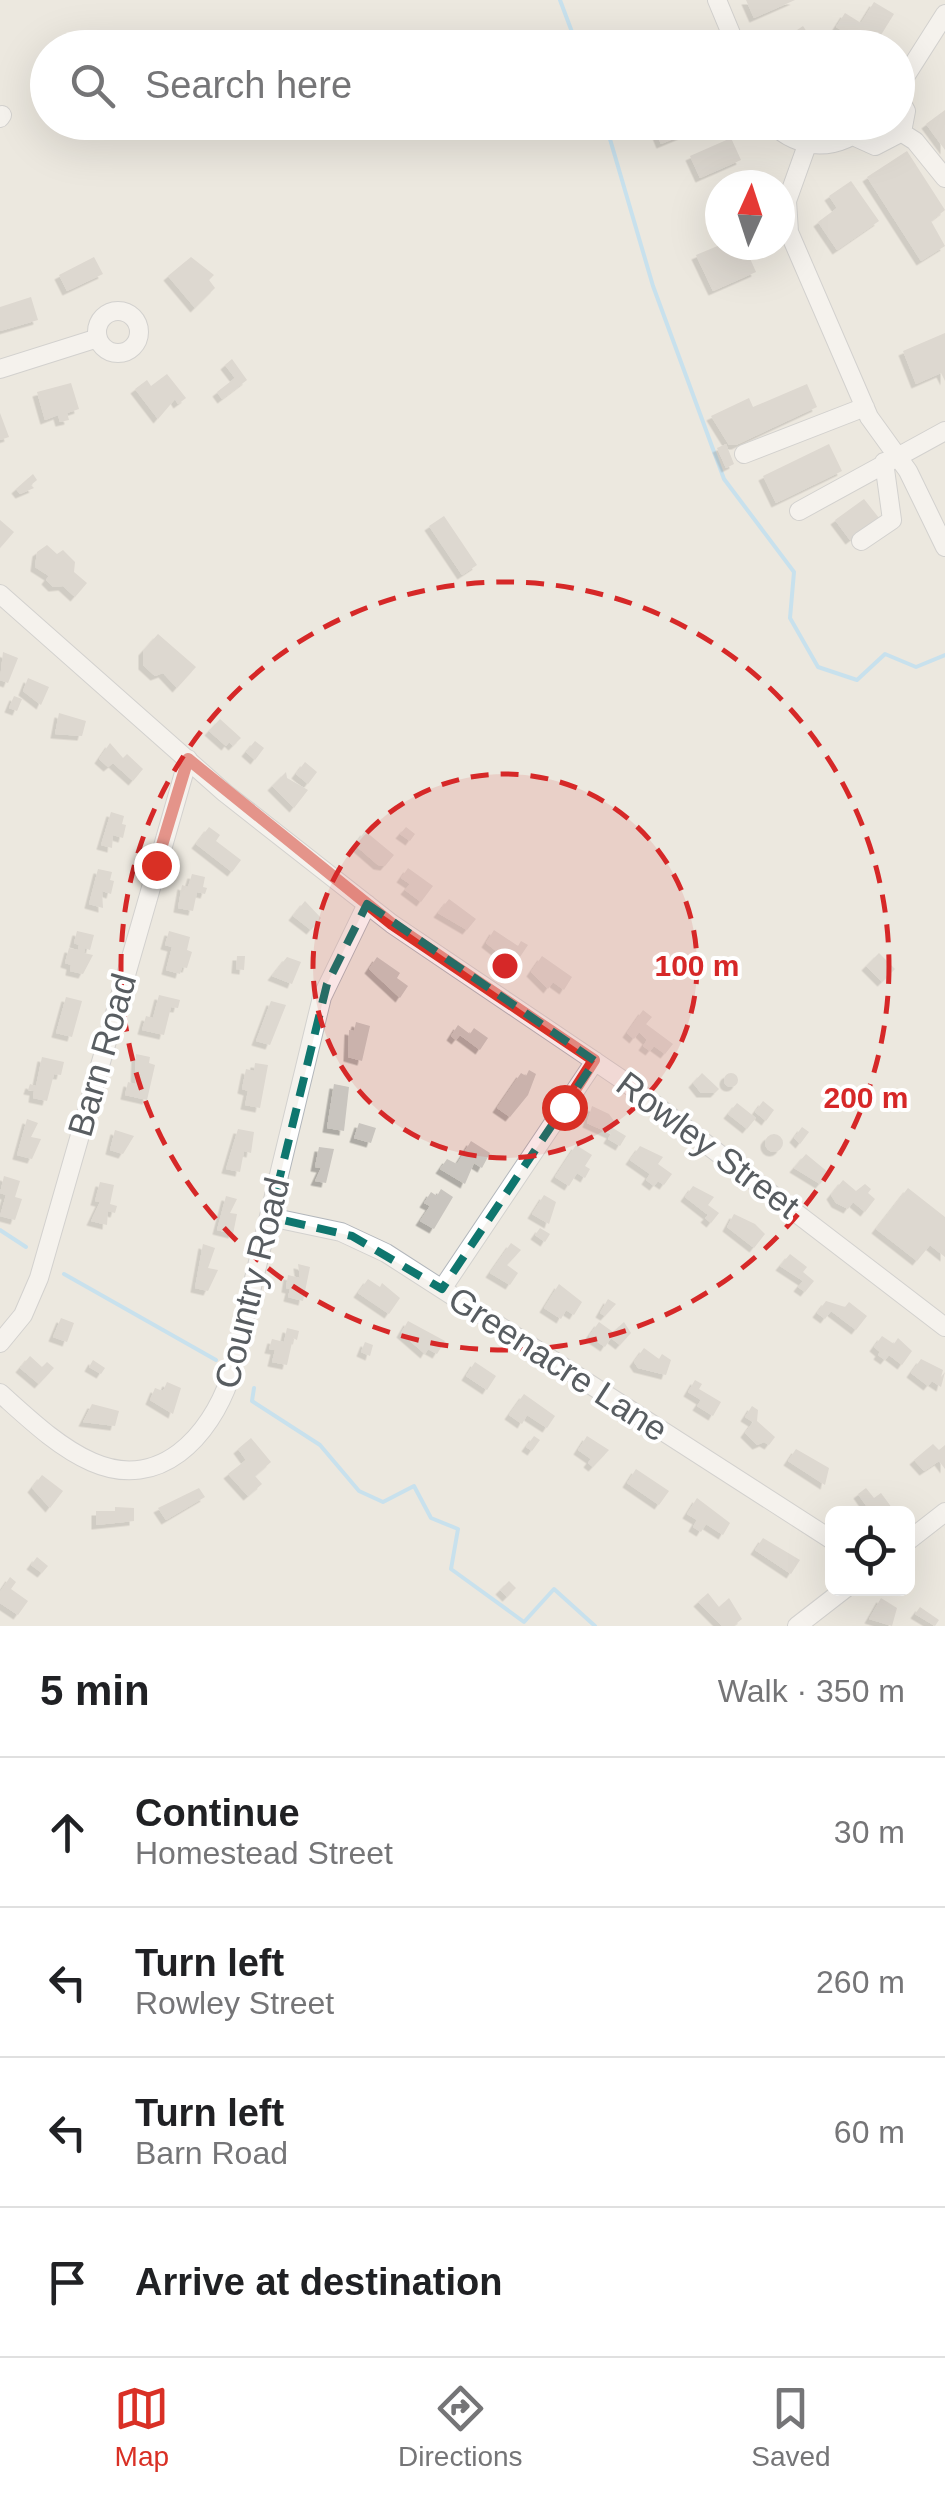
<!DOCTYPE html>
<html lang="en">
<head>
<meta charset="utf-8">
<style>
  :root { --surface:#fff; --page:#f2f2f2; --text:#202124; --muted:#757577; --line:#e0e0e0; --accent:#d93025 }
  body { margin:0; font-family:Helvetica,sans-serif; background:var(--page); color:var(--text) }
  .controls { position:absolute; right:30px; bottom:30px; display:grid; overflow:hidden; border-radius:15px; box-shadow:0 10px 40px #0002 }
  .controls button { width:90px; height:90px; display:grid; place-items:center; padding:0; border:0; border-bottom:2px solid var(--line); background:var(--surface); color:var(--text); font:50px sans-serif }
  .compass { position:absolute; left:705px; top:170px; width:90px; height:90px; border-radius:50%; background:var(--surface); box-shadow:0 10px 40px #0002; rotate:3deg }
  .stop { position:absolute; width:30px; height:30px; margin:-22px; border:8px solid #d93025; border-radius:50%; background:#fff }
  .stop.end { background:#d93025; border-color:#fff; box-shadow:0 2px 10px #0008 }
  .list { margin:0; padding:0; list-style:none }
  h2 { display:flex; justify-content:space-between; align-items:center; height:130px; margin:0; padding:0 40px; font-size:42px }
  h2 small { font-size:32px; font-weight:400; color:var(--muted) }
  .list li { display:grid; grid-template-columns:65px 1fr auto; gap:30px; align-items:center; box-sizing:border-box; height:150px; padding:0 40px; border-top:2px solid var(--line) }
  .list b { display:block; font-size:38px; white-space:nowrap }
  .list p { margin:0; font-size:32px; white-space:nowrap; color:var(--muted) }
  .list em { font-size:32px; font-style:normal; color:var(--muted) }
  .icon { flex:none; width:55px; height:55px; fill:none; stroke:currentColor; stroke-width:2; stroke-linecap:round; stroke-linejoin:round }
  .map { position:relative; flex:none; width:945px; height:1626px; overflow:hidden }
  .search { position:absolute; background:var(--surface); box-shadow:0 10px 40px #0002; left:30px; right:30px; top:30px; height:110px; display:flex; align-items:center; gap:25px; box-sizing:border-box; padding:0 35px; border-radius:55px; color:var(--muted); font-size:38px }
  .sheet { height:730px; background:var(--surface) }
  nav { display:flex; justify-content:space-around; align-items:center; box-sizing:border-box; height:140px; border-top:2px solid var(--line); background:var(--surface); font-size:28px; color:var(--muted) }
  nav a { display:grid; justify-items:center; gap:5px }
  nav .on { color:var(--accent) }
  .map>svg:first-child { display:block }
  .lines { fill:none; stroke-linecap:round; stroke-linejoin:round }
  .stream { stroke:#9cd9ff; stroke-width:4 }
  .building { fill:#c9c5bf; filter:url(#shadow) }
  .minor-casing { stroke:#b2b6bb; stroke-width:20 }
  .minor { stroke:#fff; stroke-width:18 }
  .route { stroke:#d93025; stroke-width:12 }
  .marked { fill:none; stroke:#0f766e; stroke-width:8; stroke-dasharray:20 12; stroke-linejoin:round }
  .ring { fill:none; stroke:#d62828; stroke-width:5; stroke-dasharray:18 12 }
  .labels { text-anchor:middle; stroke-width:8; stroke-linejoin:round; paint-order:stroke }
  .street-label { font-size:35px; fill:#585d61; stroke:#fff }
  .centre { fill:#d62828; stroke:#fff; stroke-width:5 }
  .ring-label { font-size:30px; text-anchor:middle; font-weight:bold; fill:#d62828; stroke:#fff; stroke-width:8; stroke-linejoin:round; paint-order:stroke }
</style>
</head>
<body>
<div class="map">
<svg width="945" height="1626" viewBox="0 0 945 1626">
  <defs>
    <filter id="shadow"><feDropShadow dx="-4.5" dy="4.5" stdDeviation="0" flood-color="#0004"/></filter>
  </defs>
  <rect width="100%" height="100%" fill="#ece8df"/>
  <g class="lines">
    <path class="stream" d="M560 0 578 48
      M605 122 653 286 724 479 794 572 790 618 818 667 857 680 885 654 916 667 945 655
      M0 1230 26 1247
      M64 1274 216 1360
      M254 1388 252 1401 320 1445 359 1491 383 1502 414 1486 431 1518 458 1529 451 1569 524 1622 554 1589 595 1626"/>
  </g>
  <path class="building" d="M746 0H795L754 18Z
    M874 2 894 14 873 48 836 27 845 13 861 23Z
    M803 26 817 47 825 36 834 42 838 37 853 48H779L776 44Z
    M945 110V150L926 124Z
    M652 122H686L690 132 661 144Z
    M731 138 741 160 700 178 690 156Z
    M907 151 945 210 931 221 945 246 921 261 867 177Z
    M851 181 879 221 837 250 818 222 837 208 829 196Z
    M720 245 734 249 744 245 756 272 713 291 696 255Z
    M94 257 103 274 67 291 59 275Z
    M191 257 214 275 209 280 215 288 195 308 168 276Z
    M31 297 38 320 0 331V307Z
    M945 333V381L941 373 916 384 903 351Z
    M232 359 247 380 222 399 217 392 235 378 225 365Z
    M167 374 186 398 178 404 175 399 158 419 135 389 147 380 151 386Z
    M71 383 79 409 67 413 69 420 60 422 58 415 45 420 37 392Z
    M807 384 817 407 736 445H729L711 416 749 398 753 407Z
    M0 413 9 437 0 440Z
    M726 444 734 464 726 468 717 448Z
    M829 444 842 471 776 503 763 476Z
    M33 474 37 480 31 485 34 488 20 494 16 489Z
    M864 499 879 518 850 540 835 520Z
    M444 516 477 565 462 575 429 526Z
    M0 520 14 532 0 548Z
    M47 545 57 554 63 550 75 562 74 572 87 583 75 597 63 586 53 587 46 580 49 576 35 567 37 552Z
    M158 634 196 667 177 688 163 673 155 676 143 665V651Z
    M3 652 18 658 8 683 0 680Z
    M28 678 49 687 41 705 23 691Z
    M14 696 22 699 17 711 9 708Z
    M59 713 86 721 82 736 55 734Z
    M220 719 241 738 233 746 229 742 226 746 209 731Z
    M255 741 264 748 255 760 246 752Z
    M110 743 123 758 127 754 143 769 133 781 113 763 108 767 99 759Z
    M305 762 317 772 308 784 296 774Z
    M286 772 287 778 308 790 294 808 272 786Z
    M111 812 124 816 122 824 126 825 123 838 113 835 112 848 101 845Z
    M209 827 220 835 216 841 241 860 232 872 196 844Z
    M406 827 415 834 410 841 400 834Z
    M365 831 394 855 385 866 378 865 355 845Z
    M408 868 433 886 421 902 405 890 410 884 401 878Z
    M98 869 112 872 110 880 114 881 111 894 102 891 103 908 89 904Z
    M192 874 205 877 203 887 207 888 205 894 197 892 193 911 178 908 182 885 188 887Z
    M449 899 476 919 467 930 438 913Z
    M305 901 321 918 311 930 293 916Z
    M494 930 518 946 521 941 528 945 520 957 510 951 505 958 486 943Z
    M77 931 94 935 90 950 85 948 84 953 93 955 83 974 70 971 71 965 65 963 69 948 78 950 79 945 74 943Z
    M169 931 190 937 187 950 192 952 187 968 182 967 180 974 166 970 172 947 165 945Z
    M879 953 895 969 882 982 866 966Z
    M237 956H245L244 970 236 969Z
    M542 956 572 977 564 990 553 982 548 989 531 972Z
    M287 957 301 962 292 984 272 976Z
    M377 957 400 973 397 978 408 986 400 998 369 969Z
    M159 995 180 1000 178 1008 171 1007 164 1035 142 1030 146 1016 153 1018Z
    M66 997 82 1001 72 1037 56 1033Z
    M271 1001 286 1005 270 1045 256 1041Z
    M643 1010 652 1017 646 1024 673 1044 665 1054 654 1046 650 1051 643 1046 647 1040 639 1032 634 1039 627 1033Z
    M356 1022 370 1026 362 1061 348 1057 349 1030 354 1031Z
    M458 1025 470 1034 474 1028 488 1038 480 1050 460 1035 456 1040 451 1036Z
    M136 1054 150 1057 149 1063 155 1065 147 1100 125 1095 128 1082 135 1084Z
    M42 1057 64 1062 61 1075 54 1074 47 1101 33 1098 34 1091 28 1090 30 1084 36 1086Z
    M255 1063 268 1065 260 1108 245 1105 248 1091 242 1089 246 1069 254 1071Z
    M529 1070 536 1074 528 1095 510 1117 497 1108 521 1073 526 1076Z
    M702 1073 719 1089 715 1093H701L693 1083Z
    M724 1080a7 7 0 1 1 14 0a7 7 0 1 1-14 0Z
    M334 1084 349 1087 344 1131 327 1128Z
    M763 1101 774 1110 766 1121 755 1112Z
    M737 1103 756 1118 747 1129 728 1114Z
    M592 1106 609 1114 614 1121 611 1127 626 1136 620 1146 608 1139 611 1134 587 1123Z
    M27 1119 38 1123 31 1137 41 1139 32 1159 17 1155Z
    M359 1123 376 1128 371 1143 354 1138Z
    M802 1127 809 1132 800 1144 794 1138Z
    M238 1129 254 1132 251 1153 244 1151 240 1172 226 1169Z
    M115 1130 134 1136 123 1154 110 1150Z
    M765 1143a9 9 0 1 1 18 0a9 9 0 1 1-18 0Z
    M471 1141 490 1153 482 1168 474 1163 465 1184 440 1169 447 1159 457 1164Z
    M576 1145 592 1155 585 1166 590 1169 585 1178 577 1173 569 1186 555 1177Z
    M640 1146 663 1157 658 1164 672 1174 664 1185 658 1181 654 1186 646 1180 650 1174 630 1160Z
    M319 1147 334 1149 326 1183 315 1181 321 1168 315 1167Z
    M806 1154 829 1173 820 1184 794 1168Z
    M4 1176 20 1181 15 1197 22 1199 15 1220 0 1216 6 1195 0 1193Z
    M843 1180 856 1191 865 1184 871 1189 868 1193 875 1199 865 1212 853 1202 848 1209 836 1203 831 1195Z
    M100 1182 114 1185 110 1204 117 1206 115 1213 108 1211 107 1225 91 1221 100 1202 95 1201Z
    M693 1186 714 1197 708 1205 719 1213 711 1223 705 1218 708 1215 685 1197Z
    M908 1188 945 1217V1257L930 1245 917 1261 876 1229Z
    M441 1189 453 1197 434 1229 420 1221 430 1206 424 1203 431 1192 437 1196Z
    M544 1195 556 1202 549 1224 532 1214Z
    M226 1196 237 1199 230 1213 237 1214 233 1234 217 1230Z
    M734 1214 755 1224 765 1234 754 1248 727 1227Z
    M540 1228 550 1234 545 1242 535 1235Z
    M511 1243 521 1250 507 1265 518 1273 510 1285 490 1273Z
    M203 1244 215 1248 208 1268 218 1270 208 1291 195 1288Z
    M790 1254 807 1267 803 1272 814 1281 805 1292 798 1287 803 1281 780 1266Z
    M298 1264 310 1267 303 1301 288 1297 290 1289 286 1288 288 1275 300 1278Z
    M368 1279 380 1287 382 1283 400 1298 389 1314 358 1293Z
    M559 1284 582 1302 574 1315 566 1310 561 1319 544 1308Z
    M608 1299 616 1304 605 1316 600 1313Z
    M826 1301 845 1307 849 1302 867 1316 856 1330 831 1311 825 1319 817 1313Z
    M61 1318 74 1323 67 1342 53 1337Z
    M408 1321 445 1341 437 1354 428 1349 425 1354 401 1333Z
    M599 1322 613 1332 624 1322 631 1333 620 1345 611 1338 605 1347 589 1336Z
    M287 1328 299 1331 297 1340 293 1338 287 1365 272 1362 275 1350 269 1349 272 1339 284 1342Z
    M882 1336 894 1344 898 1338 912 1351 902 1365 889 1355 885 1360 878 1355 880 1352 874 1347Z
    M365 1342 373 1345 370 1356 361 1352Z
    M644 1348 659 1359 662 1354 671 1360 666 1375 638 1368 634 1362Z
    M30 1356 42 1367 47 1362 54 1368 39 1384 20 1368Z
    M921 1359 943 1370 941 1377 945 1372 941 1387 932 1381 928 1386 911 1373Z
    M93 1360 105 1368 101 1374 89 1367Z
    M475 1362 496 1376 487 1390 466 1376Z
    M695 1380 702 1384 699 1389 721 1402 713 1416 697 1406 701 1400 688 1392Z
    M167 1382 181 1388 173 1414 150 1400 155 1388 163 1391Z
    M524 1394 555 1416 547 1428 527 1415 522 1424 509 1415Z
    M92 1404 119 1411 115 1426 83 1422Z
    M752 1406 758 1410 757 1421 775 1437 769 1445 764 1442 757 1445 745 1433 753 1422 745 1417Z
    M534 1436 540 1440 532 1451 526 1447Z
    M587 1436 609 1450 593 1467 588 1463 591 1459 578 1450Z
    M251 1438 271 1462 255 1476 262 1484 248 1496 228 1474 246 1460 238 1449Z
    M933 1444 939 1450 945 1445V1469L939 1461 924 1471 914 1460Z
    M796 1449 829 1468 825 1485 788 1461Z
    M636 1469 669 1491 659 1505 627 1483Z
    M42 1475 63 1491 50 1508 32 1488Z
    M199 1488 205 1497 166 1520 158 1508Z
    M866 1488 874 1498 881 1493 892 1508 872 1514 858 1494Z
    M697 1498 730 1523 723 1535 706 1524 701 1532 693 1527 697 1520 687 1514Z
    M115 1507 134 1508V1521L96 1525V1511H115Z
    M763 1538 800 1560 791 1574 755 1550Z
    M37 1557 48 1566 42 1573 31 1565Z
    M10 1577 16 1582 11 1589 28 1601 18 1615 0 1603V1592Z
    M509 1581 516 1588 507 1597 500 1590Z
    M708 1593 719 1607 729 1598 742 1619 733 1626H722L698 1602Z
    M881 1598 897 1608 892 1626 869 1619Z
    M920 1607 939 1620 935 1626 915 1614Z"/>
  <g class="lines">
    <defs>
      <path id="minor" d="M717 0 737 48
        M898 88 945 14
        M0 118 2 115
        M770 122C800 152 839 152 870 122
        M885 122 915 141 945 178
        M853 136 875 146 902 132 906 111 898 97
        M807 145 787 201 789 232 869 417 908 471 945 547
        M97 332a21 21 0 1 1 42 0a21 21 0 1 1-42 0Z
        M0 369 98 338
        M744 454 865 407
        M799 511 945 431
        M861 541 892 520 884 462
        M0 594 225 793 392 924 624 1081 945 1327
        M270 1217 341 1232 386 1253 832 1540
        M442 1289 595 1061
        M0 1343 23 1315 39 1278 188 759
        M0 1393C28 1418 58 1447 92 1462 160 1492 210 1436 230 1378L322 997 367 904
        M908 1541 945 1512
        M797 1626 846 1588"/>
    </defs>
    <use href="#minor" class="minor-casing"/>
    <use href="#minor" class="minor"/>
  </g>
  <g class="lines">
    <path class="route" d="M156 865 188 759 392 924 594 1060 564 1107"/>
  </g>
  <path d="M0 0H945V1626H0ZM367 904 595 1061 442 1289 352 1236 270 1217 327 984Z" fill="#ece8df" fill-opacity=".55" fill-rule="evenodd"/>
  <path class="marked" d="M367 904 595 1061 442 1289 352 1236 270 1217 327 984Z"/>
  <circle cx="505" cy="966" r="192" fill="#d62828" fill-opacity=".12"/>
  <g class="ring">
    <circle cx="505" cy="966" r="192"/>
    <circle cx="505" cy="966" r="384"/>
  </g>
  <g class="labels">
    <g class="street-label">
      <text transform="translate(102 1055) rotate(-74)" y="12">Barn Road</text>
      <text transform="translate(708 1145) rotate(37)" y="12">Rowley Street</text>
      <text transform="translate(252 1283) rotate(-76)" y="12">Country Road</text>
      <text transform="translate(558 1364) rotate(33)" y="12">Greenacre Lane</text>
    </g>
  </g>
  <circle cx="505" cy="966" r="15" class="centre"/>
  <g class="ring-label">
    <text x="697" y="976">100 m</text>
    <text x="866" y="1108">200 m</text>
  </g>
</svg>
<div class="controls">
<button><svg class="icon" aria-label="locate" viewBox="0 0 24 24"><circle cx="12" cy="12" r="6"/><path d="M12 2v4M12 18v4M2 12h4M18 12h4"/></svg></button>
</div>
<svg class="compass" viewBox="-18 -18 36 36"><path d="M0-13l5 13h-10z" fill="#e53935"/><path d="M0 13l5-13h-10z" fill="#757577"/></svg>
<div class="stop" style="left:564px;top:1107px"></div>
<div class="stop end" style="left:156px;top:865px"></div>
<div class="search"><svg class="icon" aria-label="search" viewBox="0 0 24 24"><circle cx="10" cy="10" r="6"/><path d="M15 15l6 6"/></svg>Search here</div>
</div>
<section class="sheet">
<h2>5 min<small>Walk · 350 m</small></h2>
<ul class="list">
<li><svg class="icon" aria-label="ahead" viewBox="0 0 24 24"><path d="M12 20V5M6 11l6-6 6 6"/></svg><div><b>Continue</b><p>Homestead Street</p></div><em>30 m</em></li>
<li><svg class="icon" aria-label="left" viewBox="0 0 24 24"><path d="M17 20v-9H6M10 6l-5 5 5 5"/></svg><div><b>Turn left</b><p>Rowley Street</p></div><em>260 m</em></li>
<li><svg class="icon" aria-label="left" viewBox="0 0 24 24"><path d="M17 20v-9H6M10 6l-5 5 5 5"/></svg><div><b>Turn left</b><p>Barn Road</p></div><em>60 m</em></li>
<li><svg class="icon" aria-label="arrive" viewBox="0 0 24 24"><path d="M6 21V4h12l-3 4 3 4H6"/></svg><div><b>Arrive at destination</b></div></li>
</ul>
</section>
<nav>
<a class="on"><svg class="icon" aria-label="map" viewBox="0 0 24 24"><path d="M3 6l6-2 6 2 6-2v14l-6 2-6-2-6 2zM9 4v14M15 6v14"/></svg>Map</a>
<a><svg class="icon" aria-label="directions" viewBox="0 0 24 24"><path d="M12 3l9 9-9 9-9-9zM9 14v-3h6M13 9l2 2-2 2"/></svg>Directions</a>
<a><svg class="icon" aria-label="saved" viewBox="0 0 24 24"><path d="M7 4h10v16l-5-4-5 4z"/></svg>Saved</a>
</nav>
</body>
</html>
